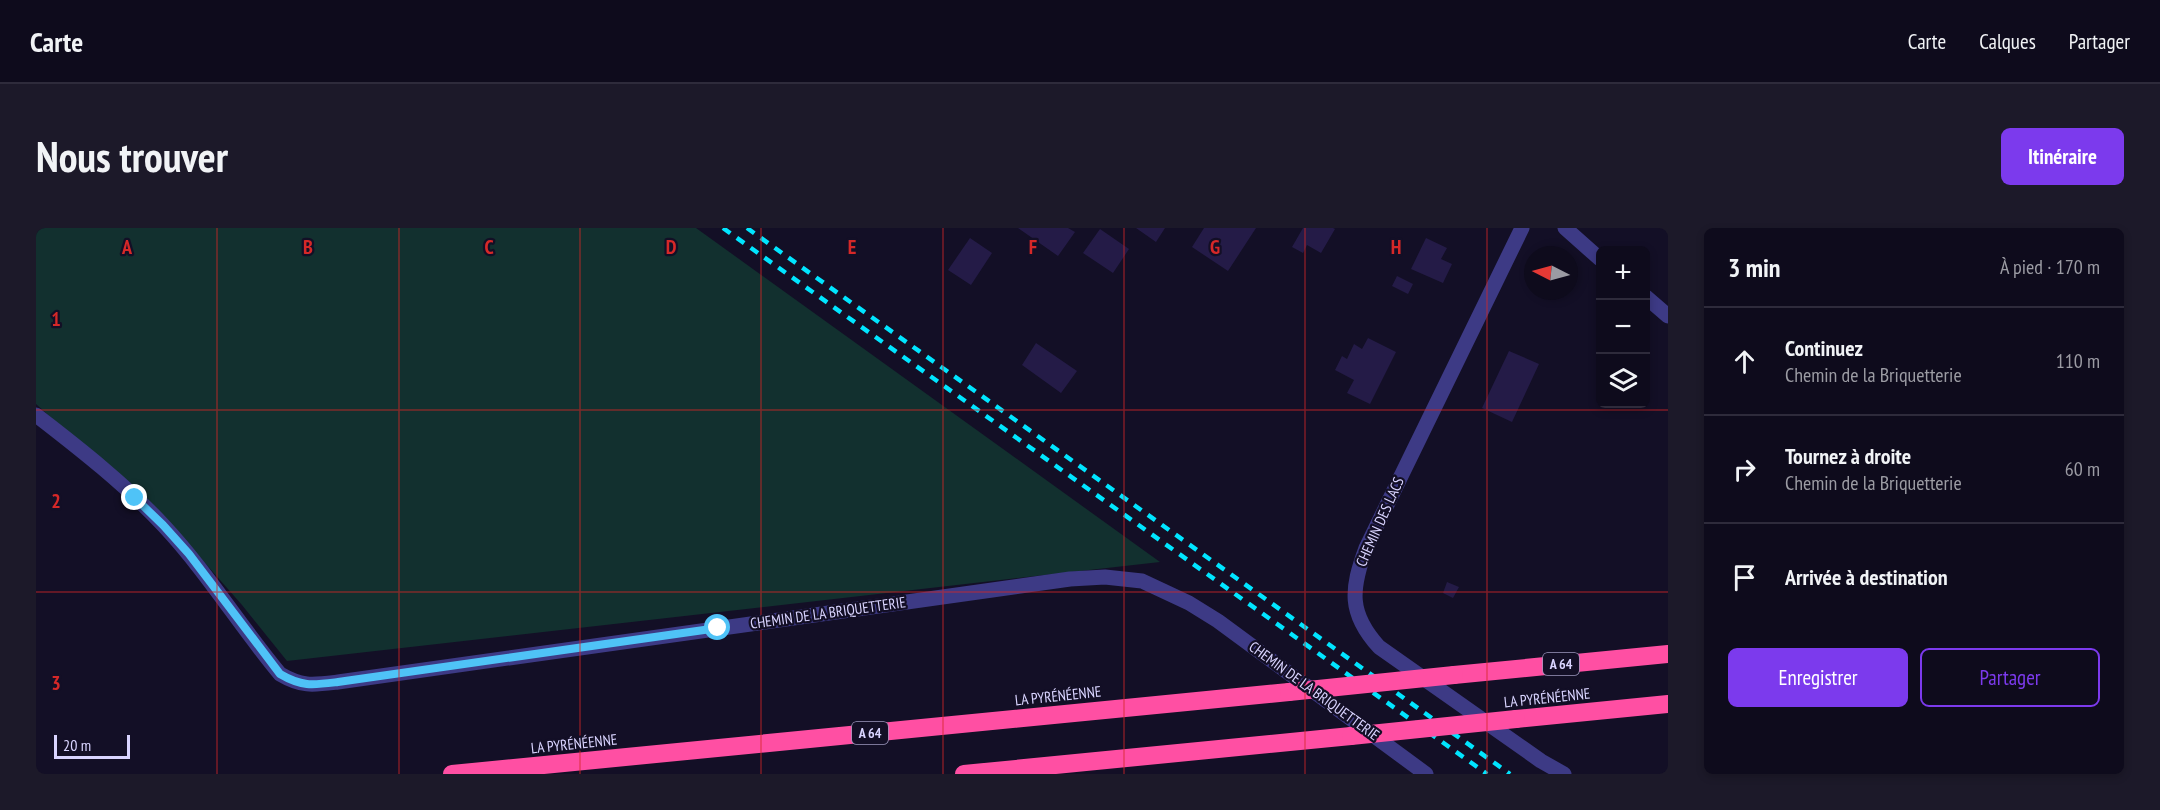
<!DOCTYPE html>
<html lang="fr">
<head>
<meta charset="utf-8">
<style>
  :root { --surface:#0e0b1c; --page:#1c1929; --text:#f1f3f6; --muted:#9b9ba3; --line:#2e2b3b; --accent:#7c3aed }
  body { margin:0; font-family:"PT Sans Narrow",sans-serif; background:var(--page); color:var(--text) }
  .controls { position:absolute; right:18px; top:18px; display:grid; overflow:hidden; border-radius:9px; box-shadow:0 3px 9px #0003 }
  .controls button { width:54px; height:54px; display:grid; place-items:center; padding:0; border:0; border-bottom:2px solid var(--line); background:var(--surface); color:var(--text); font:30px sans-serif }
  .compass { position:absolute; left:1488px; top:18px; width:54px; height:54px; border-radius:50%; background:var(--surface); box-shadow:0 3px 9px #0003; rotate:276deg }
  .scale { position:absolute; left:18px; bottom:15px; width:76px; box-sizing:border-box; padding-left:6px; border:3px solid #d9d4ff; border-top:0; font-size:16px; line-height:21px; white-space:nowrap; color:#d9d4ff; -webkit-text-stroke:4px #130f26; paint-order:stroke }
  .stop { position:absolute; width:18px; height:18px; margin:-14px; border:4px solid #4fc3f7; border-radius:50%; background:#fff }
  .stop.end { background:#4fc3f7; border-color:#fff; box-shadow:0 2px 6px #0008 }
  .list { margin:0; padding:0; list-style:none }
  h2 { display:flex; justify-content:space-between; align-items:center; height:78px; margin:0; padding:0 24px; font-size:26px }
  h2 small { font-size:20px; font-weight:400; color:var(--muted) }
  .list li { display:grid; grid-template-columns:39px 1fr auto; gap:18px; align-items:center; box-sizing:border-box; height:108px; padding:0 24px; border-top:2px solid var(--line) }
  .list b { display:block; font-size:22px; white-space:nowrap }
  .list p { margin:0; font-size:20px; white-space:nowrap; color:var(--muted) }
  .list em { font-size:20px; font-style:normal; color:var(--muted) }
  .actions { display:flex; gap:12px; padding:18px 24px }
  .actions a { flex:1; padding:14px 0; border:2px solid var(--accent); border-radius:9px; text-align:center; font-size:21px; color:var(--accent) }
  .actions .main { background:var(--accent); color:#fff }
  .icon { flex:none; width:33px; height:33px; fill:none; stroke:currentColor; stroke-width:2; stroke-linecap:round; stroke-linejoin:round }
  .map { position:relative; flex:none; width:1632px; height:546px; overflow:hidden; border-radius:9px }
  header { display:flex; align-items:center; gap:36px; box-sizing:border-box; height:84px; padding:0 30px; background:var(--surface); border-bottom:2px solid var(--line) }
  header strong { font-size:28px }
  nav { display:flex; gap:33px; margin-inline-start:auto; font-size:21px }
  .intro { display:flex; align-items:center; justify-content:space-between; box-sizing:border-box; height:144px; padding:0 36px }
  h1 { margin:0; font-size:42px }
  .button { padding:15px 27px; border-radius:9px; background:var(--accent); color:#fff; font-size:21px; font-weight:700 }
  main { display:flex; gap:36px; padding:0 36px }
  aside { flex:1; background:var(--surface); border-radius:9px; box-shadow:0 3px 9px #0003 }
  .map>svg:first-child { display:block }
  .green { fill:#12302f }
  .building { fill:#241b47 }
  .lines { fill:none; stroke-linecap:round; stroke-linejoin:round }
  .minor { stroke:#3d3a85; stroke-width:15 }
  .motorway { stroke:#ff4fa3; stroke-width:18 }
  .rail { stroke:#00e5ff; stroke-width:4.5; stroke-dasharray:9 8; stroke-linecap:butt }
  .motorway-bridge { stroke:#ff4fa3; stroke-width:18 }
  .route { stroke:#4fc3f7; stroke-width:8 }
  .grid { fill:none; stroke:#d62828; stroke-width:1.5; stroke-opacity:0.55 }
  .labels { text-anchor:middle; stroke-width:4.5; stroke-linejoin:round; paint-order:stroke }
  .shield { fill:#130f26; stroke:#9e99be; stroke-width:1.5 }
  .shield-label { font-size:14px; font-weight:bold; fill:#d9d4ff }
  .street-label { font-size:15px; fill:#d9d4ff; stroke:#130f26 }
  .grid-label { font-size:20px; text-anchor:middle; font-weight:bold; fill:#d62828; stroke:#130f26; stroke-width:4.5; stroke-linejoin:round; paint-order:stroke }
</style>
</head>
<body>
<header>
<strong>Carte</strong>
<nav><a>Carte</a><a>Calques</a><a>Partager</a></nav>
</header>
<div class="intro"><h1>Nous trouver</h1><a class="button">Itinéraire</a></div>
<main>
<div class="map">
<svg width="1632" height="546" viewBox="0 0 1632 546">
  <rect width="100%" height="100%" fill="#130f26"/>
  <path class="green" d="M0 0H660L1124 334 251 433 206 377 140 302 0 176Z"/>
  <path class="building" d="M982 0H1032L1039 4 1022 28Z
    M1100 0H1129L1120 14Z
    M1168 0H1220L1192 43 1156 19Z
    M1267 0H1297L1299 1 1285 25 1271 17 1267 25 1256 19Z
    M1064 1 1093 21 1077 45 1047 25Z
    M934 10 956 25 935 57 912 42Z
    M1390 10 1411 20 1405 31 1416 36 1407 55 1375 41Z
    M1361 48 1377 56 1372 66 1356 58Z
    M1332 110 1360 124 1334 176 1311 165 1318 152 1299 142 1306 128 1311 131 1318 116 1326 121Z
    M1000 115 1041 143 1025 165 986 137Z
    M1473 123 1503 136 1476 194 1446 180Z
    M1411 354 1423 359 1417 370 1407 365Z"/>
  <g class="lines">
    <path class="minor" d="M1486 0 1330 320C1315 361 1312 385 1343 419L1505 533 1528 546
      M1529 0 1564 31
      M1610 69 1632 88
      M0 187C44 221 90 257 128 298 171 344 204 398 244 446 266 459 277 457 302 454L1034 351 1069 349 1106 353 1153 375 1182 393 1390 546"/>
    <path class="motorway" d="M1418 447 1632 426
      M1480 491 1632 476
      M416 546 1253 464
      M928 546 1315 508"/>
    <path class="rail" d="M687 0 1451 546
      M711 0 1474 546"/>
    <path class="motorway-bridge" d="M1253 464 1418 447
      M1315 508 1480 491"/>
  </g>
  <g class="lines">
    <path class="route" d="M99 270 127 297 153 326 244 446C266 459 277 457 302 454L682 400"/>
  </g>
  <path class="grid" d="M181 0V546M363 0V546M544 0V546M725 0V546M907 0V546M1088 0V546M1269 0V546M1451 0V546M0 182H1632M0 364H1632"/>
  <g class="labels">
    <g class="shield">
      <rect x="1507" y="425" width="36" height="22" rx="4.5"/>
      <rect x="816" y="494" width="36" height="22" rx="4.5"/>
    </g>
    <g class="shield-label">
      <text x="1525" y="441">A 64</text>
      <text x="834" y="510">A 64</text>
    </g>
    <g class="street-label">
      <text transform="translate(1344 294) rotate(-66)" y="5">CHEMIN DES LACS</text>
      <text transform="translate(792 385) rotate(-8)" y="5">CHEMIN DE LA BRIQUETTERIE</text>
      <text transform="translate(1278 463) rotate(36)" y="5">CHEMIN DE LA BRIQUETTERIE</text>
      <text transform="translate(1022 468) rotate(-6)" y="5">LA PYRÉNÉENNE</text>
      <text transform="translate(1511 470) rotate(-6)" y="5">LA PYRÉNÉENNE</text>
      <text transform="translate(538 516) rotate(-6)" y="5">LA PYRÉNÉENNE</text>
    </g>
  </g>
  <g class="grid-label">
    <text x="91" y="26">A</text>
    <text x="272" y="26">B</text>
    <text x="453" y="26">C</text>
    <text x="635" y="26">D</text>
    <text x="816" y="26">E</text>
    <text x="997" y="26">F</text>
    <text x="1179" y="26">G</text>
    <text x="1360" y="26">H</text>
    <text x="20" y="98">1</text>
    <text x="20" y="280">2</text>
    <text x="20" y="462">3</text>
  </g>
</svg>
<div class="controls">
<button>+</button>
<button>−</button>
<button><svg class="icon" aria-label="layers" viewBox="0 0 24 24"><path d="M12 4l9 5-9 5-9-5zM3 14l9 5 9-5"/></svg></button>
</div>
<svg class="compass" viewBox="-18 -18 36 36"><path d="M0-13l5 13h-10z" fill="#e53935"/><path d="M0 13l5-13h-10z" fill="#9b9ba3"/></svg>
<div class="scale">20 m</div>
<div class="stop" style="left:682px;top:400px"></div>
<div class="stop end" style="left:99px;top:270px"></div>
</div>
<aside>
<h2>3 min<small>À pied · 170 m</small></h2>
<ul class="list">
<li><svg class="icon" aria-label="ahead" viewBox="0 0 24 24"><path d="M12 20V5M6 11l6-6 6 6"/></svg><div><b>Continuez</b><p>Chemin de la Briquetterie</p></div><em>110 m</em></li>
<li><svg class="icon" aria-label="right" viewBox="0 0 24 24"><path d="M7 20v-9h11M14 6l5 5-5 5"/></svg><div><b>Tournez à droite</b><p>Chemin de la Briquetterie</p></div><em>60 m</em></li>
<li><svg class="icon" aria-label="arrive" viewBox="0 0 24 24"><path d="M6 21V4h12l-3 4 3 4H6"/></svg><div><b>Arrivée à destination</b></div></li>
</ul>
<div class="actions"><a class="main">Enregistrer</a><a>Partager</a></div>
</aside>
</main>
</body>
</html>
